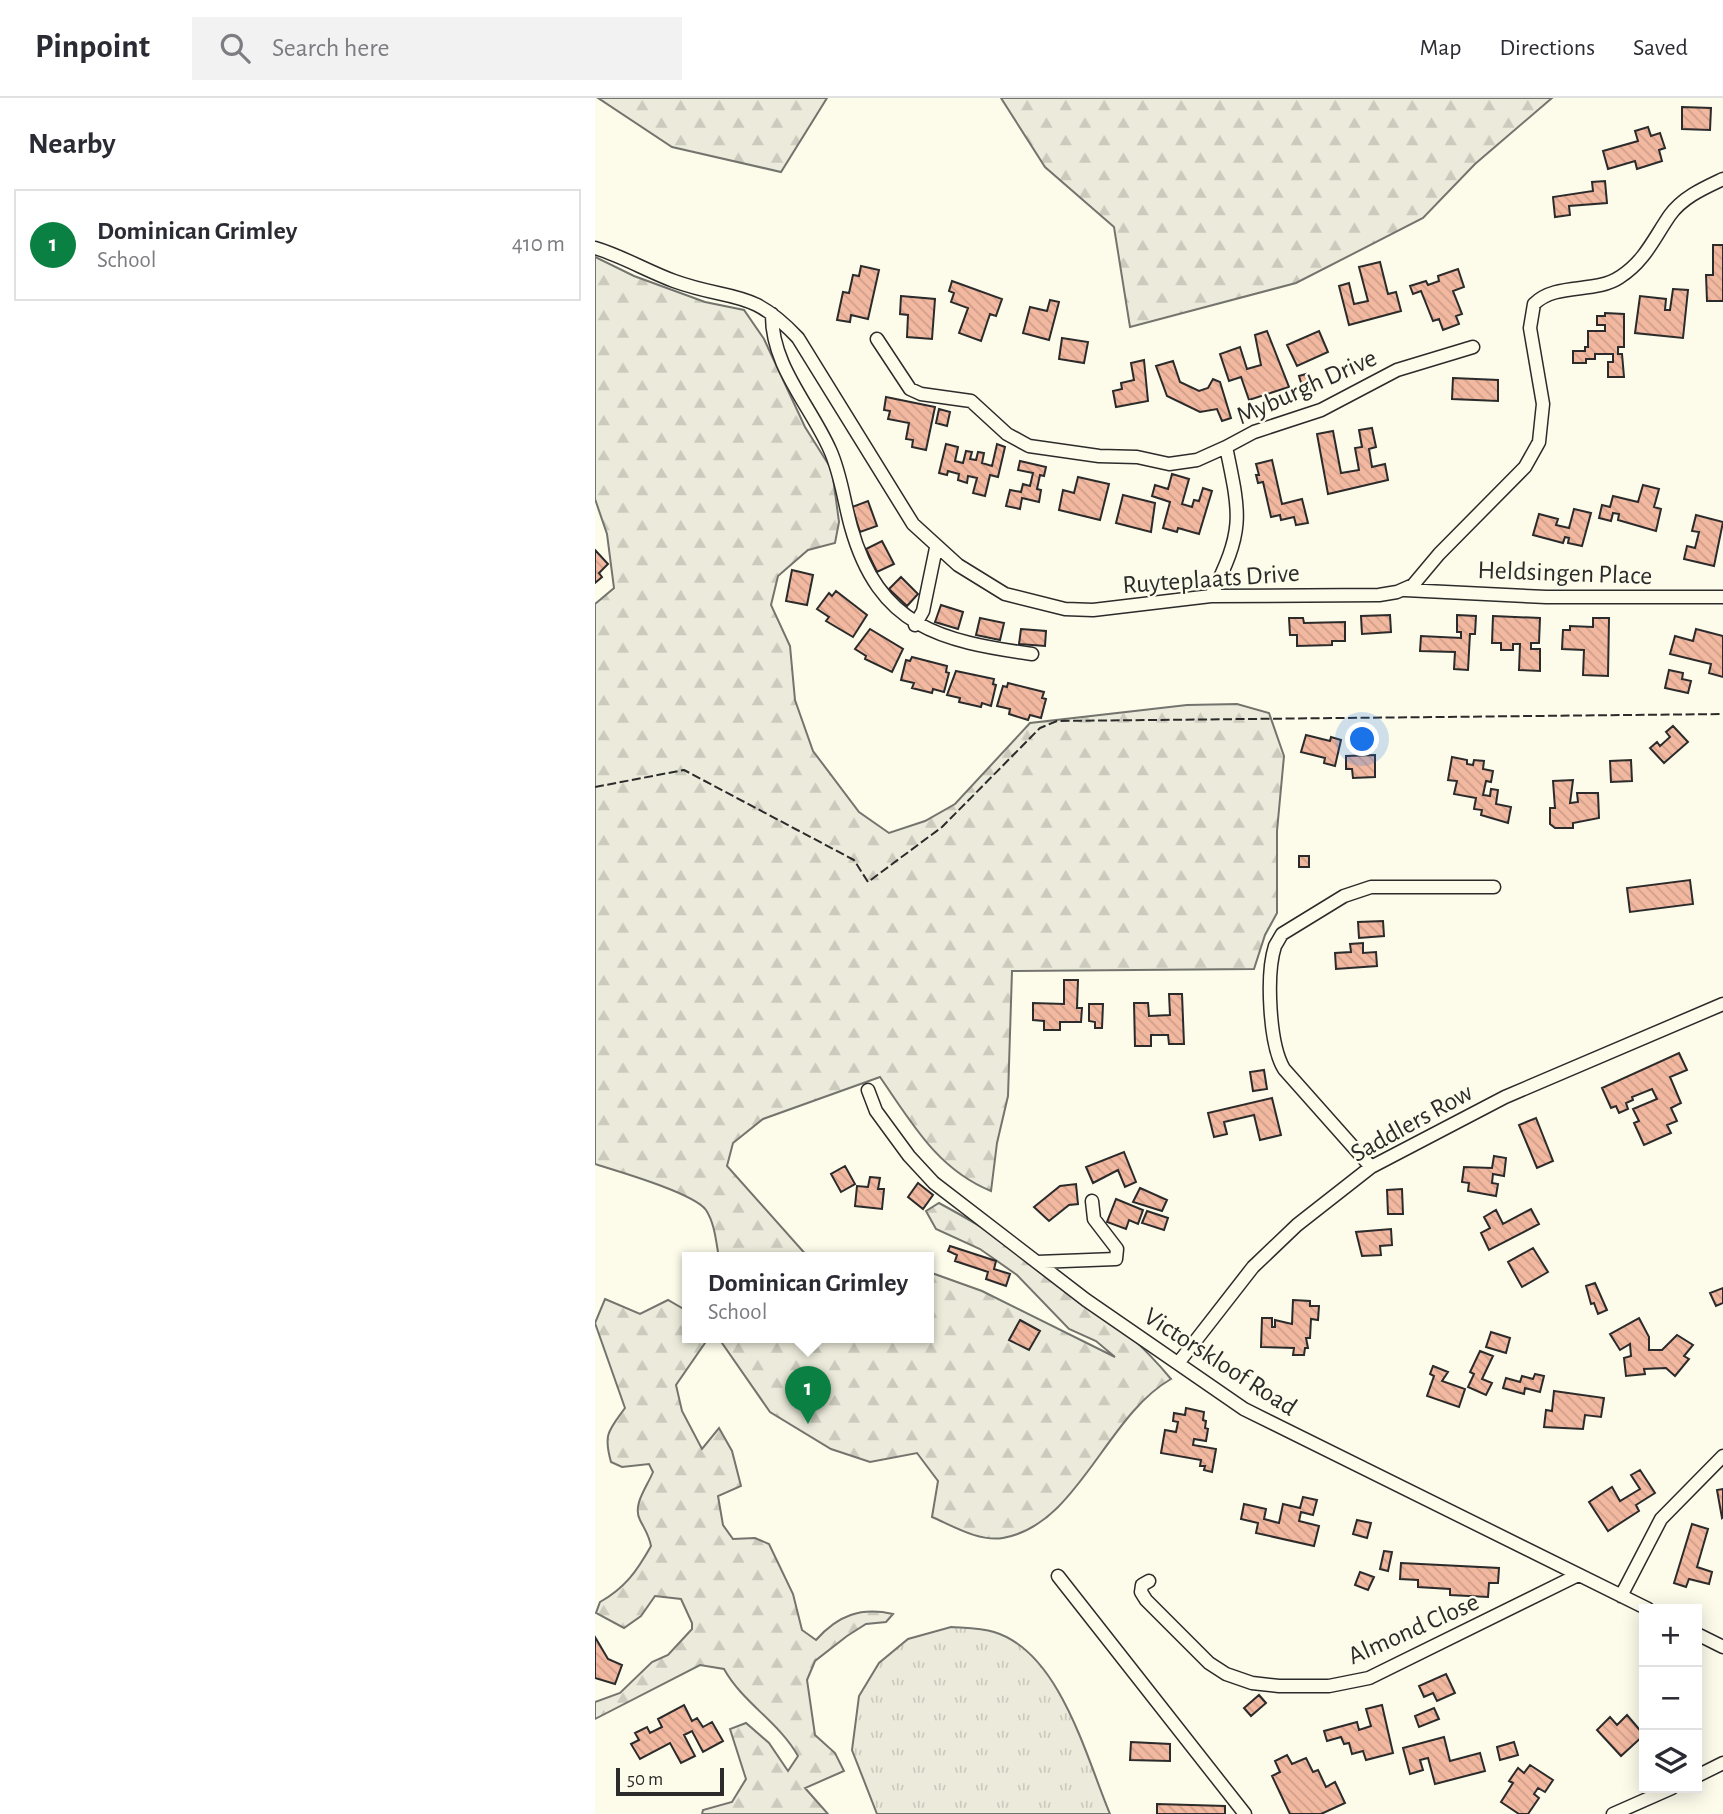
<!DOCTYPE html>
<html lang="en">
<head>
<meta charset="utf-8">
<style>
  :root { --surface:#fff; --page:#f2f2f3; --text:#2b2b33; --muted:#7c7c81; --line:#e1e1e2; --accent:#0b8043 }
  body { margin:0; font-family:"Alegreya Sans",sans-serif; background:var(--page); color:var(--text) }
  .controls { position:absolute; right:21px; bottom:21px; display:grid; overflow:hidden; border-radius:0px; box-shadow:0 4px 18px #0003 }
  .controls button { width:63px; height:63px; display:grid; place-items:center; padding:0; border:0; border-bottom:2px solid var(--line); background:var(--surface); color:var(--text); font:35px sans-serif }
  .scale { position:absolute; left:21px; bottom:18px; width:108px; box-sizing:border-box; padding-left:7px; border:4px solid #2b2b2b; border-top:0; font-size:19px; line-height:24px; white-space:nowrap; color:#2b2b2b; -webkit-text-stroke:5px #fdfbea; paint-order:stroke }
  .you { position:absolute; left:768px; top:642px; width:24px; height:24px; margin:-18px; border:5px solid #fff; border-radius:50%; background:#1a73e8; box-shadow:0 0 0 10px #1a73e833 }
  .badge { display:grid; place-items:center; width:46px; height:46px; border-radius:50%; background:var(--accent); color:#fff; font-size:23px; font-weight:700 }
  .pin { position:absolute; translate:-50% -58px; filter:drop-shadow(0 2px 4px #0008) }
  .pin::after { content:''; position:absolute; top:37px; width:24px; height:21px; background:inherit; clip-path:polygon(0 0,100% 0,50% 100%) }
  .popup { position:absolute; left:87px; top:1154px; width:252px; height:91px; box-sizing:border-box; display:grid; place-content:center; border-radius:0px; background:var(--surface); filter:drop-shadow(0 2px 5px #0005); font-size:23px; white-space:nowrap; color:var(--muted) }
  .popup b { font-size:26px; color:var(--text) }
  .popup::after { content:''; position:absolute; left:50%; top:100%; margin-left:-14px; border:14px solid transparent; border-top-color:var(--surface) }
  .list { margin:0; padding:0; list-style:none }
  h2 { display:flex; justify-content:space-between; align-items:center; height:91px; margin:0; padding:0 28px; font-size:30px }
  h2 small { font-size:23px; font-weight:400; color:var(--muted) }
  .list li { display:grid; grid-template-columns:46px 1fr auto; gap:21px; align-items:center; box-sizing:border-box; height:112px; margin:0 14px 14px; padding:0 14px; border:2px solid var(--line); border-radius:0px }
  .list b { display:block; font-size:26px; white-space:nowrap }
  .list p { margin:0; font-size:23px; white-space:nowrap; color:var(--muted) }
  .list em { font-size:23px; font-style:normal; color:var(--muted) }
  .icon { flex:none; width:38px; height:38px; fill:none; stroke:currentColor; stroke-width:2; stroke-linecap:round; stroke-linejoin:round }
  .map { position:relative; flex:none; width:1128px; height:1716px; overflow:hidden }
  header { display:flex; align-items:center; gap:42px; box-sizing:border-box; height:98px; padding:0 35px; background:var(--surface); border-bottom:2px solid var(--line) }
  header strong { font-size:33px }
  nav { display:flex; gap:38px; margin-inline-start:auto; font-size:24px }
  .search { width:490px; height:63px; background:var(--page); display:flex; align-items:center; gap:18px; box-sizing:border-box; padding:0 24px; border-radius:0px; color:var(--muted); font-size:26px }
  main { display:flex }
  aside { flex:1; background:var(--surface) }
  .map>svg:first-child { display:block }
  .grass { fill:url(#grass-tufts); stroke:#74746e; stroke-width:2 }
  .forest { fill:url(#forest-firs); stroke:#74746e; stroke-width:2 }
  .building { fill:url(#building-back-hatch); stroke:#2b2b2b; stroke-width:2 }
  .lines { fill:none; stroke-linecap:round; stroke-linejoin:round }
  .street-casing { stroke:#2b2b2b; stroke-width:15 }
  .street { stroke:#fdfbea; stroke-width:12 }
  .fence { stroke:#2b2b2b; stroke-width:2; stroke-dasharray:9 3.5; stroke-linecap:butt }
  .labels { text-anchor:middle; stroke-width:5; stroke-linejoin:round; paint-order:stroke }
  .street-label { font-size:26px; fill:#2b2b2b; stroke:#fdfbea }
</style>
</head>
<body>
<header>
<strong>Pinpoint</strong>
<div class="search"><svg class="icon" aria-label="search" viewBox="0 0 24 24"><circle cx="10" cy="10" r="6"/><path d="M15 15l6 6"/></svg>Search here</div>
<nav><a>Map</a><a>Directions</a><a>Saved</a></nav>
</header>
<main>
<aside>
<h2>Nearby<small></small></h2>
<ul class="list">
<li><span class="badge">1</span><div><b>Dominican Grimley</b><p>School</p></div><em>410 m</em></li>
</ul>
</aside>
<div class="map">
<svg width="1128" height="1716" viewBox="0 0 1128 1716">
  <defs>
    <pattern id="grass-tufts" width="24" height="20" patternUnits="userSpaceOnUse" patternTransform="scale(1.75)"><rect width="24" height="20" fill="#ecebdb"/><path d="M3 7l-1-3M5 7V3M7 7l1-3M15 17l-1-3M17 17v-4M19 17l1-3" fill="none" stroke="#cbcabc"/></pattern>
    <pattern id="forest-firs" width="22" height="20" patternUnits="userSpaceOnUse" patternTransform="scale(1.75)"><rect width="22" height="20" fill="#ecebdb"/><path d="M5 1l3.5 6h-7zM16 11l3.5 6h-7z" fill="#cbcabc"/></pattern>
    <pattern id="building-back-hatch" width="6" height="6" patternUnits="userSpaceOnUse" patternTransform="scale(1.75)"><rect width="6" height="6" fill="#f2b8a0"/><path d="M-1 5l2 2M0 0l6 6M5-1l2 2" fill="none" stroke="#d09e8a"/></pattern>
  </defs>
  <rect width="100%" height="100%" fill="#fdfbea"/>
  <path class="grass" d="M356 1529C369 1530 386 1530 399 1534 465 1554 491 1659 515 1716H282L257 1652 264 1598 284 1565 313 1541Z"/>
  <path class="forest" d="M3 0H232L186 74 77 49Z
    M406 0H957L880 66 828 120 701 185 535 229 519 129 450 69Z
    M0 159 39 178 110 204 149 212 169 241 210 329 237 372 244 424 240 445 213 452 183 478 176 507 195 548 200 602 218 653 264 714 294 735 330 723 360 706 435 625 592 607 642 606 674 615 689 658 682 733V815L670 837 659 871 417 873 413 998 402 1045 396 1093C342 1071 317 1025 285 979L168 1021 138 1045 132 1068 214 1160H124C121 1144 120 1126 111 1112 99 1095 22 1073 0 1066V506L19 490 12 436 0 401Z
    M344 1105C422 1147 520 1213 576 1281 511 1318 483 1427 408 1440 384 1444 358 1428 337 1419L343 1383 322 1355 275 1364 236 1351 175 1314 127 1245V1240H334V1174L387 1193 520 1259 501 1243 474 1231 422 1177 385 1151 341 1131 331 1113Z
    M10 1201 45 1216 73 1202 92 1213V1240L112 1242 81 1287 87 1313 107 1351 124 1330 137 1353 146 1388 123 1398 128 1427 138 1441 160 1440 174 1446 198 1496 207 1532 221 1542C243 1517 266 1509 298 1516L291 1524 271 1526 252 1538 220 1563 212 1582 220 1637 240 1655 249 1673 210 1690 233 1716H107L108 1712 137 1704 151 1681 135 1631 151 1625 174 1645 193 1673 203 1658C183 1623 148 1605 129 1571L105 1567 0 1621V1604L25 1595 57 1564 73 1557 97 1531V1525L86 1501 60 1498 46 1518 29 1530 1 1515 5 1504C30 1490 42 1473 56 1448 54 1437 50 1432 45 1422 37 1407 52 1389 58 1374L54 1366 27 1369 16 1364C8 1336 14 1332 30 1310L0 1225Z"/>
  <path class="building" d="M1087 9 1116 10 1115 32 1087 31Z
    M1053 29 1056 38 1065 35 1070 50 1064 52 1067 63 1042 71 1040 63 1013 71 1008 53 1043 43 1040 33Z
    M1010 83 1012 105 974 108 975 117 960 119 958 99 998 93 997 84Z
    M1118 147H1128V203H1112L1111 177H1118Z
    M785 164 793 196 801 194 806 213 754 227 744 188 754 185 759 206 773 203 764 169Z
    M266 168 284 172 273 221 256 217 255 224 242 222 248 194 254 195 258 177 264 178Z
    M863 171 869 189 858 193 867 216 861 218 864 226 848 232 844 221 838 223 826 193 818 196 815 188 831 183 833 187 844 183 843 178Z
    M357 183 407 201 401 218 395 216 386 243 364 235 373 210 356 204 359 195 354 193Z
    M1078 191 1093 192 1088 240 1040 235 1045 198 1071 201 1070 212H1075Z
    M306 198 340 201 337 241 312 239 313 217 305 216Z
    M455 202 464 204 454 242 428 235 435 209 452 213Z
    M1010 215 1029 216V249H1023V256H1027L1029 279H1013V264H1018V256H1000V261H991V265H978V253H990V249H993V233H1010V227H1002V218H1010Z
    M672 233 694 289 654 302 646 279 634 283 625 256 645 249 652 271 666 267 660 237Z
    M724 233 733 254 702 268 692 247Z
    M467 240 493 244 489 265 464 261Z
    M549 262 553 303 521 309 518 293 527 291 526 285 539 282 536 265Z
    M578 263 585 284 604 293 613 290 618 281 625 284 636 320 627 323 622 311 605 314 572 298 561 268Z
    M711 276 717 291 709 294 704 278Z
    M858 280 903 282V303L857 301Z
    M291 299 340 309 331 352 317 349 318 342 311 341 314 325 293 321 295 313 289 312Z
    M344 311 355 314 352 328 341 325Z
    M777 330 781 349 774 351 777 369 790 366 793 382 733 396 722 336 738 333 746 375 764 372 760 350 767 349 764 332Z
    M351 346 363 349 360 363 368 365 371 353 377 354 375 361 381 362 383 354 389 355 387 365 397 368 402 346 410 349 403 379 395 377 390 398 378 395 382 380 373 378 372 385 363 382 364 376 353 373 352 377 344 375Z
    M677 362 687 406 707 401 713 425 701 427 699 419 686 422 685 417 676 419 668 384 663 385 661 377H664L661 366Z
    M425 363 451 369 449 378 445 377 442 391 446 392 444 404 427 400 425 411 411 408 415 392 426 394 428 386 435 388 438 375 423 372Z
    M577 376 594 381 587 406 597 409 599 402 604 403 608 390 617 393 604 436 583 430 582 434 568 430 575 404 557 398 560 387 573 391Z
    M483 379 514 386 505 422 464 412 468 392 479 395Z
    M1048 387 1064 391 1059 409 1066 411 1061 433 1023 422 1024 416 1018 415 1016 423 1004 420 1007 407 1015 409 1018 398 1043 404Z
    M528 397 560 405 556 434 521 425Z
    M273 403 282 428 265 434 257 409Z
    M979 411 996 415 987 448 973 445 974 440 970 439 968 445 938 437 944 416 963 421 961 427 974 430Z
    M1101 417 1128 424 1119 468 1089 461 1092 448 1100 450 1104 434 1097 433Z
    M287 443 299 466 282 474 271 451Z
    M0 452 13 466 4 475 7 479 0 485Z
    M197 472 218 477 212 507 191 503Z
    M306 479 323 496 312 508 294 491Z
    M241 493 272 517 258 539 231 523 234 519 222 511 234 495 237 498Z
    M346 507 368 514 363 531 340 524Z
    M795 517 796 534 767 536 766 518Z
    M862 517 881 518 880 536H875L873 572 859 571 860 554 825 553 826 538 866 540V534H862Z
    M898 518 945 520 944 545H936V551H945V573L924 572 925 546H918V552H906V545H897Z
    M385 520 409 525 405 542 381 537Z
    M694 520H708L709 525 750 524V543H737V547L702 548V537H695Z
    M998 520H1014L1013 578 988 577 989 552 967 551 968 532H975V528L998 529Z
    M275 531 308 551 297 574 270 561 271 558 260 551Z
    M426 531 451 533 450 548 424 546Z
    M1101 531 1128 538V579L1114 575 1116 566 1075 556 1080 538 1098 543Z
    M317 559 352 568 351 574 354 575 349 594 338 591 337 595 317 590 319 585 306 582 311 562 315 563Z
    M1074 572 1088 575 1087 581 1096 583 1093 595 1070 590Z
    M361 573 399 581 398 586 401 587 396 608 387 605 386 609 364 604 365 600 352 597Z
    M413 585 449 594 447 600 451 601 446 620 435 617 433 622 414 616 415 611 402 608 408 588 412 589Z
    M1078 628 1093 644 1069 665 1055 650 1062 644 1065 648 1075 639 1071 634Z
    M711 637 735 643 736 639 746 642 740 668 729 665 730 660 706 654Z
    M780 657V679L758 680 757 671H751V658Z
    M857 659 872 662V666L878 667 879 662 889 663 888 671 898 673 896 684 891 683 888 697 895 698 896 691 903 692 901 706 916 709 913 725 886 717 887 712 879 711 881 700 859 696 862 683 853 682Z
    M1036 662 1037 683 1016 684 1015 663Z
    M978 682 975 705 983 704 982 695H1003L1004 720 978 725V730H960L955 726V710H960L958 683Z
    M704 758H714V769H704Z
    M1095 782 1098 806 1035 814 1032 790Z
    M788 823 789 838 764 840 763 824Z
    M768 845V855L781 854 782 868 741 871 740 855 756 854 755 846Z
    M469 882H483L482 910H487L486 924H465V932H449V923L438 922V905L469 906Z
    M574 896H587L589 946H574L573 937H556V948H540L539 905H553L554 918 575 917Z
    M494 906H508L507 930H500V924L494 923Z
    M1084 955 1092 972 1075 979 1086 1005 1076 1010 1082 1023 1072 1027 1076 1035 1049 1047 1039 1025 1044 1023 1038 1011 1062 1001 1057 991 1037 999 1038 1002 1031 1005 1033 1011 1024 1015 1021 1008 1016 1010 1007 990Z
    M669 972 672 991 658 993 655 974Z
    M677 1000 686 1037 665 1042 659 1017 629 1024 632 1036 619 1039 613 1015Z
    M941 1020 958 1063 942 1070 924 1027Z
    M529 1054 541 1084 530 1089 523 1072 498 1085 491 1069Z
    M899 1058 911 1060 909 1078 898 1076 897 1085 903 1086 901 1098 873 1093 874 1085 867 1084 869 1069 897 1070Z
    M250 1068 260 1086 246 1094 236 1076Z
    M275 1079 285 1080 283 1091H289L287 1111 260 1108 262 1088 273 1089Z
    M323 1085 338 1097 328 1111 313 1099Z
    M481 1086 483 1106 474 1107 454 1123 439 1109 465 1088Z
    M545 1090 572 1102 567 1113 538 1104Z
    M807 1091 808 1116H793L792 1092Z
    M521 1101 548 1112 543 1126 534 1122 531 1131 512 1124Z
    M936 1111 944 1126 894 1152 886 1135 895 1130 889 1119 901 1112 908 1126Z
    M552 1113 573 1120 569 1132 547 1125Z
    M796 1131 797 1147 785 1148 786 1157 767 1158 761 1134Z
    M355 1148 401 1163 399 1171 415 1176 411 1188 391 1181 393 1174 360 1163 362 1157 353 1153Z
    M938 1150 953 1174 927 1189 913 1164Z
    M1000 1185 1012 1212 1003 1216 999 1205 996 1206 991 1188Z
    M1128 1190V1205L1121 1208 1115 1195Z
    M698 1202 715 1203V1208H724L723 1222 716 1221 715 1240H711L713 1250H710L709 1257H698L699 1250 666 1249 667 1220H677V1229H680V1222L697 1226Z
    M1044 1220 1054 1239V1252H1067L1082 1237 1098 1247 1089 1258 1094 1261 1080 1278 1071 1270 1049 1271 1050 1276 1031 1278 1029 1260 1036 1258 1035 1246 1025 1252 1015 1236Z
    M425 1222 445 1233 434 1252 414 1242Z
    M896 1234 915 1240 911 1255 891 1249Z
    M885 1253 898 1258 887 1281 897 1285 891 1297 873 1289 879 1276 875 1274Z
    M838 1268 853 1274 847 1283 870 1291 864 1309 832 1298 839 1278 835 1276Z
    M940 1276 949 1278 945 1294 930 1290 929 1296 908 1290 911 1280 925 1284 927 1278 938 1281Z
    M959 1293 1009 1300 1006 1319 990 1317 988 1331 949 1329 951 1312 957 1313Z
    M591 1310 609 1314 608 1322 611 1323 610 1330 613 1331 611 1343 599 1341 598 1347 621 1351 617 1374 609 1372 610 1368H605L606 1362 566 1355 570 1332 581 1334 583 1324 578 1323 579 1315 590 1317Z
    M1045 1372 1060 1395 1041 1407 1044 1413 1013 1433 994 1404 1017 1389 1025 1403 1045 1391 1036 1377Z
    M1128 1391V1419L1127 1420 1122 1392Z
    M708 1399 722 1402 718 1417 706 1414 704 1423 724 1428 719 1448 661 1435 663 1425 646 1421 649 1406 671 1411 669 1421 684 1425 688 1406 705 1410Z
    M762 1422 776 1425 772 1440 758 1436Z
    M1097 1426 1113 1431 1102 1469 1117 1474 1114 1486 1094 1481 1091 1489 1079 1485Z
    M789 1453 797 1454 793 1473 785 1471Z
    M806 1465 904 1470 903 1485H894L893 1499 855 1497V1491L823 1489V1482L805 1481Z
    M765 1474 779 1479 773 1492 760 1487Z
    M0 1539 13 1561 27 1567 20 1586 0 1580Z
    M851 1576 860 1595 842 1603 838 1595 829 1599 824 1588Z
    M664 1597 671 1605 656 1618 649 1610Z
    M89 1607 97 1623 102 1620 108 1629 117 1624 128 1643 108 1654 97 1633 89 1637 100 1658 86 1665 75 1645 45 1661 36 1646 44 1642 40 1635 52 1629 55 1635 67 1629 63 1621Z
    M787 1607 798 1655 771 1662 768 1653 757 1656 754 1645 749 1646 746 1639 732 1643 729 1633 762 1624 764 1632 776 1628 771 1611Z
    M839 1610 844 1621 824 1629 820 1618Z
    M1032 1617 1049 1637 1026 1658 1002 1632 1015 1619 1022 1627Z
    M849 1639 855 1663 885 1655 890 1673 840 1686 833 1660 825 1662 828 1672 815 1676 808 1650Z
    M536 1644 575 1646V1663L535 1662Z
    M919 1644 923 1657 905 1662 902 1649Z
    M692 1657 697 1666 711 1660 718 1674 723 1672 731 1689 740 1684 750 1705 726 1716H695L677 1678 685 1674 680 1663Z
    M935 1667 958 1682 950 1694 943 1690 939 1696 944 1700 933 1716H924L906 1704 918 1685 914 1683 923 1670 929 1675Z
    M562 1706 630 1708V1716H562Z
    M562 1706 630 1708V1716H562Z"/>
  <g class="lines">
    <defs>
      <path id="street" d="M0 150C27 158 52 173 79 183 137 204 155 189 203 240L318 426 363 467 410 496 470 511 498 512 616 498 784 497 802 494 818 487 844 456 930 369 944 344 948 306 935 230 939 206C961 184 1000 196 1025 179 1050 163 1059 140 1075 117 1088 99 1109 90 1128 81
        M177 216C176 267 215 307 235 352 246 376 249 404 256 429 284 529 345 543 437 556
        M282 241 315 291 326 296 376 303 412 336 434 348 504 358 542 359 574 366 602 362 631 349
        M810 492 951 499H1128
        M616 498C649 432 646 420 631 349L659 334 726 312 802 272 878 249
        M320 527 328 513 341 450
        M273 992 281 1013 314 1058 339 1085 491 1202 649 1311 1053 1511
        M776 1069 689 971C674 946 671 876 680 848L687 836 749 798 776 789H899
        M442 1164 521 1161 522 1151 499 1121 497 1103
        M584 1264 658 1169 702 1127 776 1069 910 999 1128 906
        M463 1478 650 1716
        M554 1483 547 1487 546 1494 551 1502 614 1565 631 1576 657 1585 684 1588H734L774 1580 983 1477
        M1026 1498 1066 1421 1128 1358
        M1102 1536 1128 1549
        M1102 1678 1128 1665
        M1018 1716 1077 1690"/>
    </defs>
    <use href="#street" class="street-casing"/>
    <use href="#street" class="street"/>
    <path class="fence" d="M0 689 89 672 259 762 273 784 347 729 445 630 462 623 1128 616"/>
  </g>
  <g class="labels">
    <g class="street-label">
      <text transform="translate(711 288) rotate(-24)" y="9">Myburgh Drive</text>
      <text transform="translate(970 474) rotate(2)" y="9">Heldsingen Place</text>
      <text transform="translate(616 480) rotate(-4)" y="9">Ruyteplaats Drive</text>
      <text transform="translate(816 1024) rotate(-29)" y="9">Saddlers Row</text>
      <text transform="translate(626 1263) rotate(33)" y="9">Victorskloof Road</text>
      <text transform="translate(818 1530) rotate(-24)" y="9">Almond Close</text>
    </g>
  </g>
</svg>
<div class="controls">
<button>+</button>
<button>−</button>
<button><svg class="icon" aria-label="layers" viewBox="0 0 24 24"><path d="M12 4l9 5-9 5-9-5zM3 14l9 5 9-5"/></svg></button>
</div>
<div class="scale">50 m</div>
<div class="you"></div>
<div class="pin badge" style="left:213px;top:1326px">1</div>
<div class="popup"><b>Dominican Grimley</b>School</div>
</div>
</main>
</body>
</html>
